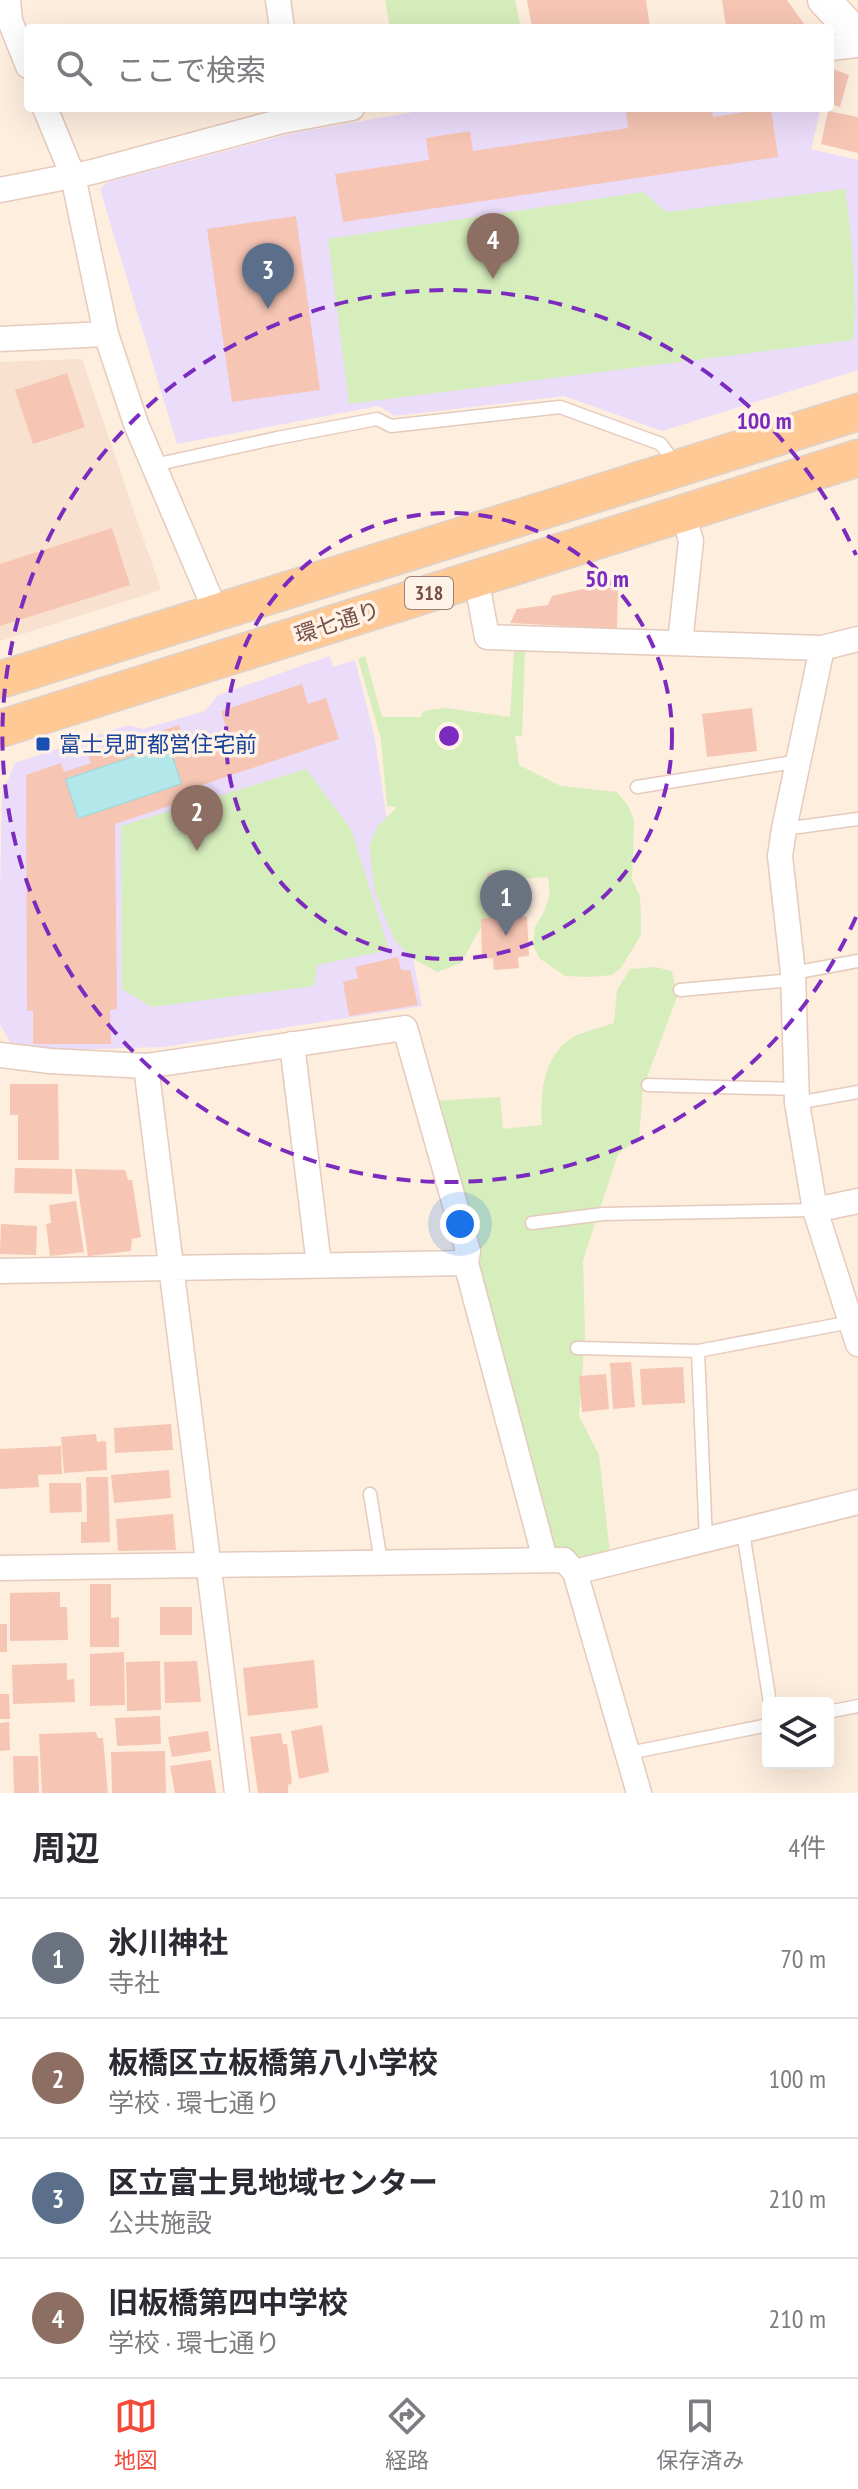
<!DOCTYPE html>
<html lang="ja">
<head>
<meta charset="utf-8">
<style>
  :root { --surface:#fff; --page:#f2f2f3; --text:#2b2b33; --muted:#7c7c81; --line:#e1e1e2; --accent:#f44938 }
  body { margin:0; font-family:"PT Sans Narrow","Noto Sans JP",sans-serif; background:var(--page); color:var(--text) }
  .controls { position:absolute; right:24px; bottom:24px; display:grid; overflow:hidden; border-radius:8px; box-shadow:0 8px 32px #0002 }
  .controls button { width:72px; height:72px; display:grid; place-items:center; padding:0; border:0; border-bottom:2px solid var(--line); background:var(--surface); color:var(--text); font:40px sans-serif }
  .you { position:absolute; left:460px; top:1224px; width:28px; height:28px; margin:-20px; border:6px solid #fff; border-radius:50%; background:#1a73e8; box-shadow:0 0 0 12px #1a73e833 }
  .badge { display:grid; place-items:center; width:52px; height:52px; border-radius:50%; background:var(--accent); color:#fff; font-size:26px; font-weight:700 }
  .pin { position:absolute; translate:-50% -66px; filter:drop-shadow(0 2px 4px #0008) }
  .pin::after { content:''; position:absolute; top:42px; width:28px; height:24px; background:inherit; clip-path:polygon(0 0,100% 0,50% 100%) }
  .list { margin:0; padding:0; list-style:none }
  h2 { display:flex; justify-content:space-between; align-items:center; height:104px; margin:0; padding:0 32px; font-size:34px }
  h2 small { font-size:26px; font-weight:400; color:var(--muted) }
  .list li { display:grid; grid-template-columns:52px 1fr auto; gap:24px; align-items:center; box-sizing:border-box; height:120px; padding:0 32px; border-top:2px solid var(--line) }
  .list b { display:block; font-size:30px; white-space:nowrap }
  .list p { margin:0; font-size:26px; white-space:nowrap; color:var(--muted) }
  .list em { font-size:26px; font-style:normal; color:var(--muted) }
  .icon { flex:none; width:44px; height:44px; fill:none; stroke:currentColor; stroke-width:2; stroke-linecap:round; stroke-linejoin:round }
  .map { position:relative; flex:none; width:858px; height:1793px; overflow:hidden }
  .search { position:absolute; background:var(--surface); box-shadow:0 8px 32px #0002; left:24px; right:24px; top:24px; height:88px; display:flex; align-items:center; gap:20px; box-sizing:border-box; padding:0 28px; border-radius:8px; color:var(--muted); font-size:30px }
  .sheet { height:584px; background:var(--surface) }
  nav { display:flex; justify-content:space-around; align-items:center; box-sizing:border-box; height:112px; border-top:2px solid var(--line); background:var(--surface); font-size:22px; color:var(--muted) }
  nav a { display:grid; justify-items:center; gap:4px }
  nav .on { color:var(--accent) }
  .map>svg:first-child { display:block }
  .residential { fill:#f8e1cf }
  .education { fill:#ebdcfa }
  .green { fill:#d6edbc }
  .water { fill:#b2e8e9; stroke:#97dadc; stroke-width:2 }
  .building { fill:#f6c5b4; fill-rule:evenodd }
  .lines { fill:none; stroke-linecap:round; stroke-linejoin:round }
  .lane-casing { stroke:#e5cabd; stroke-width:15 }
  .street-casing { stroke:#e5cabd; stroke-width:27 }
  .secondary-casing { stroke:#eacab9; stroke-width:35 }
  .primary-casing { stroke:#dbd2ce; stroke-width:39 }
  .lane { stroke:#fff; stroke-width:12 }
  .street { stroke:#fff; stroke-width:24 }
  .secondary { stroke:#fff; stroke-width:32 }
  .primary { stroke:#ffc995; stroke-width:36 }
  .ring { fill:none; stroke:#7b2cbf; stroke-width:4; stroke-dasharray:14 10 }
  .transit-dot { fill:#1a4fb4; stroke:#fff2e7; stroke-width:3 }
  .labels { text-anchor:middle; stroke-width:7; stroke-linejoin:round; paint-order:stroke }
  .shield { fill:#fff2e7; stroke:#9f8175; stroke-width:2 }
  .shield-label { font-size:20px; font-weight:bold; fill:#765044 }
  .street-label { font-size:22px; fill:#765044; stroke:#fff2e7 }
  .transit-label { font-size:22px; fill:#164399; stroke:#fff2e7; text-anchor:start }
  .centre { fill:#7b2cbf; stroke:#fff2e7; stroke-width:4 }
  .ring-label { font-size:24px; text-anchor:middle; font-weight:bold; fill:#7b2cbf; stroke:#fff2e7; stroke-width:7; stroke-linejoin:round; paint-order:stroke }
</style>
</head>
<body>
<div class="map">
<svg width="858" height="1793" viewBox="0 0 858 1793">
  <rect width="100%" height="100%" fill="#feeede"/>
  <path class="residential" d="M82 359 161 590 0 641V362Z"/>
  <path class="education" d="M437 108H821L811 149 858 160V370L662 431 564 396 395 416 379 406 177 444 100 189 108 182 298 132Z
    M330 656 333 667 355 660 375 739 385 807 422 1006 163 1047 58 1050 11 1044 0 1024V895L2 794 15 763 128 725 143 729 205 711 218 695Z"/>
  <path class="green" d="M385 0H515L521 28H390Z
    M845 189C851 227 858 304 853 340L349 404 328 239 643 192 666 212Z
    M514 649H525L522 736H515L519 765 561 786 617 792 627 804 634 820 632 880 640 896 641 915V935L621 968 612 975 590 977 565 976 539 958 533 945 535 927 544 912 550 894 548 877 494 881V910L477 934 461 963 437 972 412 958 394 939 375 893 369 845 378 826 397 807 387 806 381 739 358 659 365 656 382 717H421L423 711 445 708 510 717Z
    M306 769 351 829 389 950 317 965 314 986 152 1007 122 989 121 826Z
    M655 967 672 971 677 997 643 1088 639 1138 618 1154 583 1260 585 1335 579 1416 599 1455 610 1554 575 1558 554 1549 432 1101 500 1097 503 1129 542 1125C540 1094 543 1056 572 1038 583 1031 601 1028 614 1023L617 990 630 969Z"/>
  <path class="water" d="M169 744 182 784 78 819 65 779Z"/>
  <path class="building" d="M527 0H646L650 28H532Z
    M722 0H787L807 28H726Z
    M830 68 849 75 840 107 830 104Z
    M641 108H712L713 117 771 108 778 157 343 222 335 174 429 160 426 138 470 131 473 151 628 128 626 110Z
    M828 111 858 117V153L821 144Z
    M296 216 320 390 232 402 207 229Z
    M67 373 85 427 33 444 15 390Z
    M112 528 130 585 0 626V564Z
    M592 587 618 588 617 629 510 623 517 609 548 605 552 596Z
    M302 684 308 704 326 698 339 739 199 786 202 795 115 824 117 1009 110 1010 111 1044H33V1011H27L26 775 61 763 64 772 91 763 88 755 179 725 185 744 227 730 221 711ZM169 744 182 784 78 819 65 779Z
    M752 708 757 751 707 757 702 714Z
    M515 872 517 917 527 916 529 956 518 957 519 968 494 970 493 958 482 959 481 919 489 918 487 873Z
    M398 957 401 970H410L418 1005 349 1016 343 982 358 978 355 967Z
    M10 1084H58L59 1160H18V1115H10Z
    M15 1168 72 1169V1194L14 1193Z
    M75 1169 125 1170 128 1180H132L141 1237 132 1239 131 1251 88 1256Z
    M76 1201 84 1252 50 1256 46 1224 51 1223 49 1205Z
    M1 1224 37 1226 36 1255 0 1254Z
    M631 1362 635 1407 613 1409 610 1363Z
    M683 1367 685 1403 642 1405 640 1369Z
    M606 1374 609 1409 582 1412 579 1376Z
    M171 1424 173 1450 115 1453 114 1428Z
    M96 1434 97 1442 106 1441 107 1470 64 1473 61 1437Z
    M61 1446 62 1474 38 1475 39 1487 0 1489V1449Z
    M169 1470 171 1498 114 1503 111 1475Z
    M86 1477H108L110 1542 81 1543V1522H87Z
    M49 1483H81L82 1512 50 1513Z
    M173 1514 176 1550 118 1551 116 1519Z
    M90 1584H111V1618L119 1617V1647H90Z
    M60 1592V1607H67L68 1640 10 1641V1593Z
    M160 1607H192V1635H160Z
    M0 1624H7V1652H0Z
    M124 1652 125 1705 90 1706V1654Z
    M314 1660 318 1708 248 1716 243 1668Z
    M160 1661 161 1710 127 1711 126 1662Z
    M197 1661 201 1702 165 1703 164 1662Z
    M67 1663V1680L74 1679 75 1702 13 1704 12 1665Z
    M0 1694H9L10 1719H0Z
    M160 1716 161 1744 117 1746 115 1718Z
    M9 1722 10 1750 0 1751V1723Z
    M322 1725 329 1772 299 1779 291 1731Z
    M208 1731 211 1751 172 1757 168 1737Z
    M96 1732 98 1738H103L108 1793H42L39 1734Z
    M281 1733 283 1744H287L292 1783 288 1785V1793H258L250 1737Z
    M165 1751 166 1793H112L111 1752Z
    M13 1756H38L39 1793H14Z
    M211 1760 216 1793H175L170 1766Z"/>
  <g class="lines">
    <defs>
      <path id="lane" d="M154 465 277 438 377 419 391 426 560 407 661 444 676 465
        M637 787 800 761
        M784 829 858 819
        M793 973 858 961
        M680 990 793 980
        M648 1085 795 1089
        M797 1103 858 1092
        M532 1223 603 1214 815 1210
        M577 1348 698 1351 851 1322
        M698 1351 706 1541
        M370 1494 381 1562
        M743 1532 770 1703
        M828 1712 858 1706
        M629 1753 768 1725"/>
      <path id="street" d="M8 0 10 21 28 66
        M278 0 282 28
        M830 48 858 45
        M45 108 73 176 106 334 136 424 216 612
        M0 190 92 172 282 121 352 108
        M0 339 106 334
        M476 578 487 637 822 648 858 639
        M680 643 691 541 683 513
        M822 648 784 829 780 856 793 973 797 1103 815 1210 858 1344
        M292 1044 319 1265
        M0 1055 50 1061 146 1066 405 1028 468 1251 466 1263 545 1559
        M146 1066 237 1793
        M815 1210 858 1201
        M0 1271 466 1263
        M0 1568 564 1560 575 1572 639 1793
        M575 1572 858 1502"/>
      <path id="secondary" d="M824 0 858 36"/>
      <path id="primary" d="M0 680 858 412
        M0 729 858 458"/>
    </defs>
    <use href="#lane" class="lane-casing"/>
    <use href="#street" class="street-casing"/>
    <use href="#secondary" class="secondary-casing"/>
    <use href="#primary" class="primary-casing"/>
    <use href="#lane" class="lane"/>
    <use href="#street" class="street"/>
    <use href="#secondary" class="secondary"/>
    <use href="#primary" class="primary"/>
  </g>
  <g class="ring">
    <circle cx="449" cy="736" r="223"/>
    <path d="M856 917A446 446 0 1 1 856 555"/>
  </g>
  <rect class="transit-dot" x="35" y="736" width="16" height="16" rx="4"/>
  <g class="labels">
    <rect class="shield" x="405" y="577" width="48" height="32" rx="6"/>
    <g class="shield-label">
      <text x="429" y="600">318</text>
    </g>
    <g class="street-label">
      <text transform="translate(337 622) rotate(-18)" y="8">環七通り</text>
    </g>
    <g class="transit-label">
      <text x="59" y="752">富士見町都営住宅前</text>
    </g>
  </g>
  <circle cx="449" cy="736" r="12" class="centre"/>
  <g class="ring-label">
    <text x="764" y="429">100 m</text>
    <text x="607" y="587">50 m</text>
  </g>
</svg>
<div class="controls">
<button><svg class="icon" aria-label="layers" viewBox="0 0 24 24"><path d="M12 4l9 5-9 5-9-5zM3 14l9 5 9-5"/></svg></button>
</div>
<div class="you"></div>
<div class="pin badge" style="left:506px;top:936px;background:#6b7280">1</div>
<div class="pin badge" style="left:197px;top:851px;background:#8d6e63">2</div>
<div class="pin badge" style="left:268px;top:309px;background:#5c6f8a">3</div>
<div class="pin badge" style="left:493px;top:279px;background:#8d6e63">4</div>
<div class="search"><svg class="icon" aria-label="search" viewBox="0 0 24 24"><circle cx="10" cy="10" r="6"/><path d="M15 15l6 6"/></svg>ここで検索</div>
</div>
<section class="sheet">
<h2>周辺<small>4件</small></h2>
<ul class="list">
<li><span class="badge" style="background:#6b7280">1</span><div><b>氷川神社</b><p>寺社</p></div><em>70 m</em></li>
<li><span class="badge" style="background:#8d6e63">2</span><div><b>板橋区立板橋第八小学校</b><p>学校 · 環七通り</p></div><em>100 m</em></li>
<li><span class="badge" style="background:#5c6f8a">3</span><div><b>区立富士見地域センター</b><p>公共施設</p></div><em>210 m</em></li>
<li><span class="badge" style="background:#8d6e63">4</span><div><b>旧板橋第四中学校</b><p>学校 · 環七通り</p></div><em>210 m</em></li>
</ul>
</section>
<nav>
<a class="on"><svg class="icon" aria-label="map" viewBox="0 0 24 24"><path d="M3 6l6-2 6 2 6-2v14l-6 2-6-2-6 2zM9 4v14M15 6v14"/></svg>地図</a>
<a><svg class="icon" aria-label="directions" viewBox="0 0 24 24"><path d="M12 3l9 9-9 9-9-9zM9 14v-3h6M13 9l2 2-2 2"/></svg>経路</a>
<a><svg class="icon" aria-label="saved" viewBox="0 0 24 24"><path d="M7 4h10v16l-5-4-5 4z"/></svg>保存済み</a>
</nav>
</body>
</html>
